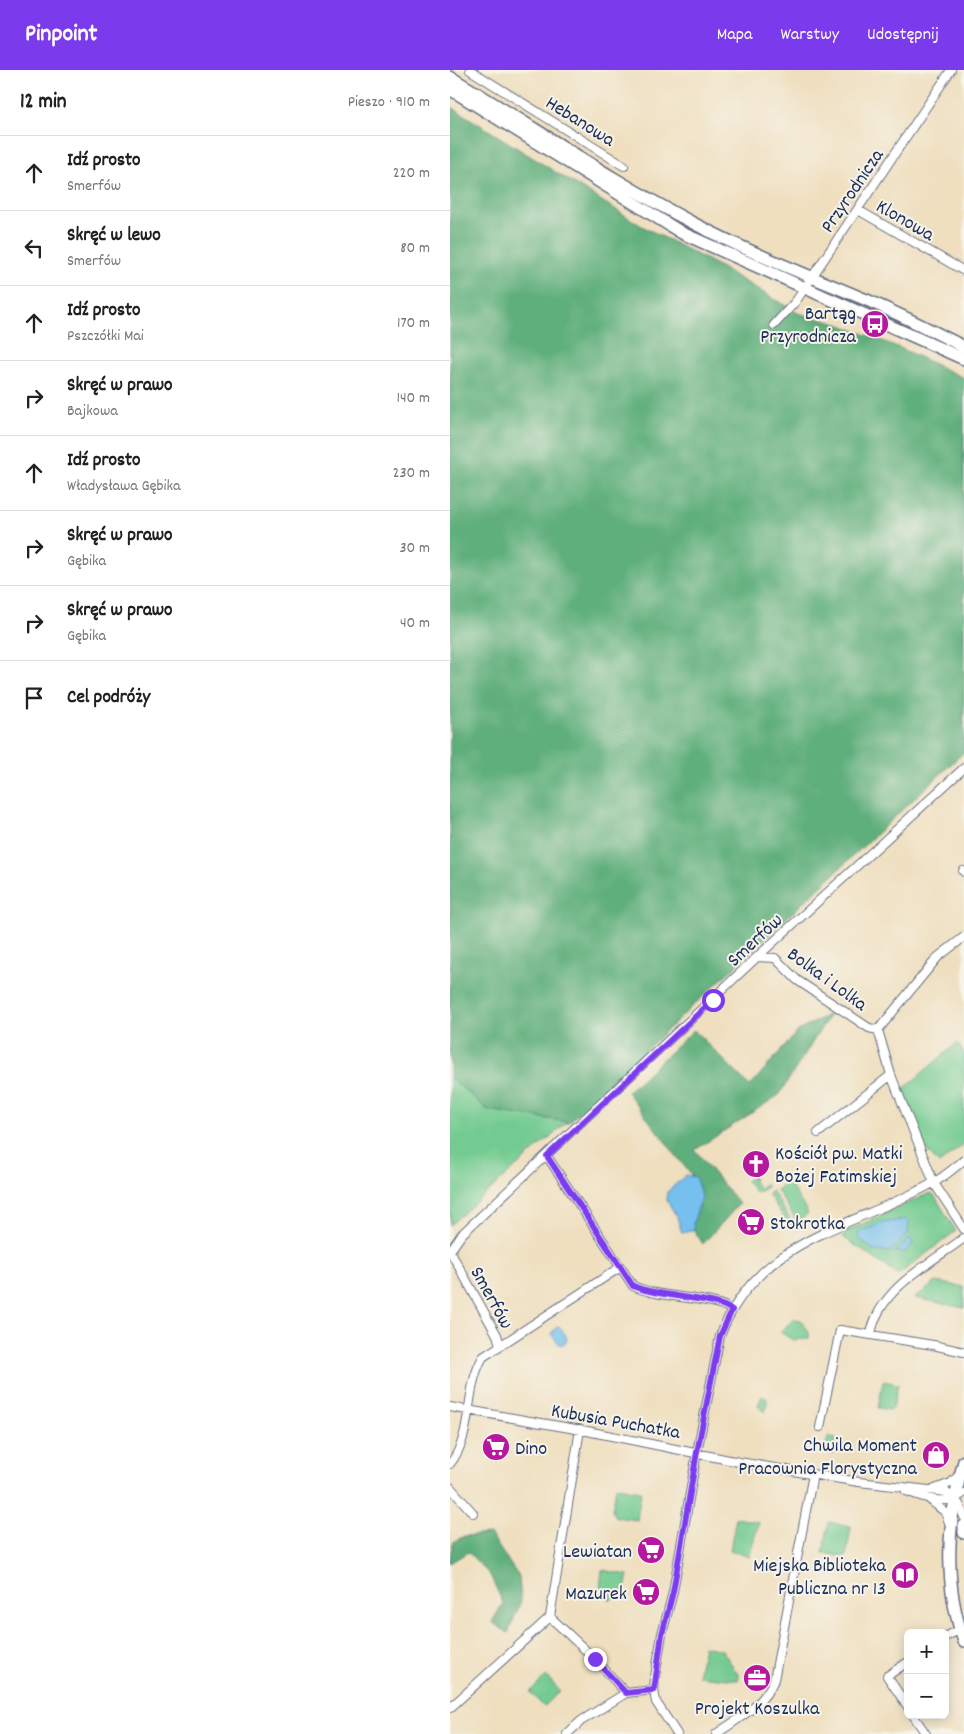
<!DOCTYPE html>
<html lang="pl">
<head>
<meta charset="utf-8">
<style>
  :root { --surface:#fff; --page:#f6f6f6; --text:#202124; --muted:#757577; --line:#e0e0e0; --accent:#7c3aed }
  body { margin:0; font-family:Dekko,sans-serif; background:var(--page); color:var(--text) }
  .controls { position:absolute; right:15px; bottom:15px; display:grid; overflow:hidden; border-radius:8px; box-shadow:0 2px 12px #0003 }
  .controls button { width:45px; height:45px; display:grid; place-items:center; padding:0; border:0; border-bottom:1px solid var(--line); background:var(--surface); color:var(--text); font:25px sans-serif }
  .stop { position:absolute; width:15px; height:15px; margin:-11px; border:4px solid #7c3aed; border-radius:50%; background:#fff }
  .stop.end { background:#7c3aed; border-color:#fff; box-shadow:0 1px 5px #0008 }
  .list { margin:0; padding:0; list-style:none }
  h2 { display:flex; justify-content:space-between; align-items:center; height:65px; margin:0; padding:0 20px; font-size:21px }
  h2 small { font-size:16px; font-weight:400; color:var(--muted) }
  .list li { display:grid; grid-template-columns:32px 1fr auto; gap:15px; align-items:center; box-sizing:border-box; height:75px; padding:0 20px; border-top:1px solid var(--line) }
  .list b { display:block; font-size:19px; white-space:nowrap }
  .list p { margin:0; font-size:16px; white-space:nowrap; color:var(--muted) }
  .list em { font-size:16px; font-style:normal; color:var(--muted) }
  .icon { flex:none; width:28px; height:28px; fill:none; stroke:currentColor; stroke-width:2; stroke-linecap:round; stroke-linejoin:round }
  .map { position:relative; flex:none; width:514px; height:1664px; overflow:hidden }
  header { display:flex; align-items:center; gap:30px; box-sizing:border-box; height:70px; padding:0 25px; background:var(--accent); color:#fff }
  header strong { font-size:24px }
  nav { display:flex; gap:28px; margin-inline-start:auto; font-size:18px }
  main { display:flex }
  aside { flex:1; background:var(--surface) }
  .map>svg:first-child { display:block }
  .green { fill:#73cb91; stroke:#477d78 }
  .forest { fill:#5eaf7b; stroke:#3c6f6c }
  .water { fill:#74c0ee; stroke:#4878a6 }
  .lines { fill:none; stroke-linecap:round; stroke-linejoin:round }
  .street-casing { stroke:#656d80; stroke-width:10 }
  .secondary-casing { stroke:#656d80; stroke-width:14 }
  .street { stroke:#fff; stroke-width:8 }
  .secondary { stroke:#fff; stroke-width:11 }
  .route { stroke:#7c3aed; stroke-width:6 }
  .labels { text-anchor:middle; stroke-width:4; stroke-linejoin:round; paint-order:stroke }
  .street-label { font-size:20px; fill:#1b2f5e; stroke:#f7f3e8 }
  .poi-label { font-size:20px; fill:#1b2f5e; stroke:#f7f3e8; text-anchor:end }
</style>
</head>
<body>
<header>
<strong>Pinpoint</strong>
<nav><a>Mapa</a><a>Warstwy</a><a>Udostępnij</a></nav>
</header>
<main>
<aside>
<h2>12 min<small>Pieszo · 910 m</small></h2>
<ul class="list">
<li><svg class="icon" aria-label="ahead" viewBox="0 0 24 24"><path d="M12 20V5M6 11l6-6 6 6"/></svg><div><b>Idź prosto</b><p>Smerfów</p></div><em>220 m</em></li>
<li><svg class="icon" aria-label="left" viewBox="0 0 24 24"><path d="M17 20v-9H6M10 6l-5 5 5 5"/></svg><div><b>Skręć w lewo</b><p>Smerfów</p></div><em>80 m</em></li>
<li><svg class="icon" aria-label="ahead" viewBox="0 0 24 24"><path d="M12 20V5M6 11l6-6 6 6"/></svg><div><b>Idź prosto</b><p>Pszczółki Mai</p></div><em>170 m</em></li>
<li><svg class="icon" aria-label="right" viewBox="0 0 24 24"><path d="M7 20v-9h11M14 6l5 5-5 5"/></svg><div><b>Skręć w prawo</b><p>Bajkowa</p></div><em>140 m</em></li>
<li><svg class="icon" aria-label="ahead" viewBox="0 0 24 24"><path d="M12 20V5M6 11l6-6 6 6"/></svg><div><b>Idź prosto</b><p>Władysława Gębika</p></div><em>230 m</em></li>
<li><svg class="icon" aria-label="right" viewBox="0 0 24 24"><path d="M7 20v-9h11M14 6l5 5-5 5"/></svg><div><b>Skręć w prawo</b><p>Gębika</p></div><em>30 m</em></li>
<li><svg class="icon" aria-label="right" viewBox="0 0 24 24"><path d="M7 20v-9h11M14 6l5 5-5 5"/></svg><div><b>Skręć w prawo</b><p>Gębika</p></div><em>40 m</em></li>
<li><svg class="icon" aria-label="arrive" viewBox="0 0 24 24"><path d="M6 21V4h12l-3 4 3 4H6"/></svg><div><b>Cel podróży</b></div></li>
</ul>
</aside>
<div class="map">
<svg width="514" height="1664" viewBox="0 0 514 1664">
  <rect width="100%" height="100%" fill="#f7f3e8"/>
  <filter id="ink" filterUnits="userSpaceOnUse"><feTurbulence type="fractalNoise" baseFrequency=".02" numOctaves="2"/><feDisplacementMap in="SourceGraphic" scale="10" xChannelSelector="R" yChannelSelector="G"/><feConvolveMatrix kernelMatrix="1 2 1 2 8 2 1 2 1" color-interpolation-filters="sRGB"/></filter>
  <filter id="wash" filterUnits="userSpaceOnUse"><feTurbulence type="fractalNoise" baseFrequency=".0096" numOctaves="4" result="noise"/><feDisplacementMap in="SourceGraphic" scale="20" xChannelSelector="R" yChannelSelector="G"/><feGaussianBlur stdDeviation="1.12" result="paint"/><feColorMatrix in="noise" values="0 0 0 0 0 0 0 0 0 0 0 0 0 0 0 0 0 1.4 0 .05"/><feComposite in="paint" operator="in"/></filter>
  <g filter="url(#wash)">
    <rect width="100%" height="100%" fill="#efdfbf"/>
    <path class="green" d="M507 973 514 983V1074L489 1094C468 1073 461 1049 451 1021Z
      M0 1007 38 1040 117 1052 0 1155Z
      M303 1107 304 1113 310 1118 316 1114 317 1117 306 1123 296 1111Z
      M335 1113 340 1115 358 1143 348 1153 327 1120Z
      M322 1121 344 1155H339L318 1124Z
      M480 1123 484 1125 506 1161 448 1205 393 1167 395 1162Z
      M486 1212 514 1217V1238L465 1228Z
      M344 1249 351 1250 359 1262V1269L343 1270 330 1262Z
      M433 1311 448 1314 443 1338 440 1340 428 1338Z
      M312 1326 316 1327C318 1333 318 1337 314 1342L308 1336Z
      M378 1367 386 1369 383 1384 374 1382Z
      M166 1417 191 1421 187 1450 166 1447 162 1441Z
      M286 1448 309 1452 299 1487 280 1480Z
      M379 1452 401 1457 396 1487 373 1483Z
      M152 1500 178 1505 175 1519 160 1530 150 1520Z
      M254 1576 272 1580 289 1606 288 1610 248 1606Z
      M96 1606 110 1621 94 1637 80 1622Z"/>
    <path class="forest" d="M0 36 192 156 265 194 348 243 388 254 448 277 514 308V682L119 1052 38 1040 0 1007Z
      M381 943 329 1025 245 1080 289 1134 253 1174 244 1160 243 1154 252 1127 248 1114 177 1022 244 960 300 1016 348 961Z
      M40 1464 69 1507 71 1531 58 1563 42 1552 53 1533 40 1505 18 1482 0 1493 2 1473 14 1466Z"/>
    <path class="water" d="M236 1105 245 1107 252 1127 243 1153 244 1160 232 1163 227 1147 216 1129 217 1122Z
      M456 1149 459 1152 458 1164 440 1182 424 1181 408 1168 409 1162 433 1153Z
      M460 1168 463 1174 455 1182H445Z
      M107 1257 111 1258 117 1268 115 1274H109L102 1265 103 1261Z"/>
  </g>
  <g filter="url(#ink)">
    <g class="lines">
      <defs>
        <path id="street" d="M20 0 174 96
          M408 140 514 201
          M324 255 346 231 501 0
          M513 801 514 802
          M307 887 325 888 347 910 419 958 428 960 441 1005 484 1113 514 1159
          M428 960 488 887 514 867
          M368 1063 441 1005
          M97 1086 183 1216C211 1229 262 1226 282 1240
          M421 1264C429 1218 480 1194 514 1168
          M50 1275 47 1265 0 1181 12 1164 307 887 514 698
          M0 1337 137 1361 289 1392 409 1412 496 1422 509 1434 514 1447
          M370 1357 390 1260 483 1275 514 1282
          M0 1394C24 1364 14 1319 33 1287L169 1198
          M0 1417 23 1443
          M485 1419 501 1413 509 1405
          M456 1421C476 1428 495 1437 514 1423
          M480 1430 495 1442 500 1455
          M100 1547 145 1589 176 1623
          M495 1567 511 1559
          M458 1592 437 1606 458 1637
          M0 1638 100 1547 130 1359
          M463 1645 476 1664
          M117 1664 131 1651 176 1623 204 1620
          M227 1664 206 1632 204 1620 205 1607 212 1564 223 1522 247 1382 270 1266C308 1167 401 1159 483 1113 494 1107 504 1098 514 1090
          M266 1664C289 1648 313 1636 324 1610L363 1404"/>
        <path id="secondary" d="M0 7C81 55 159 109 243 153 300 183 360 206 419 231 451 245 483 261 514 277
          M0 19 232 163 514 289
          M514 1391C497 1449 493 1513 514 1571
          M514 1456V1463"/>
      </defs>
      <use href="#street" class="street-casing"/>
      <use href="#secondary" class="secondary-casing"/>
      <use href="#street" class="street"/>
      <use href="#secondary" class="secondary"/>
    </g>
  </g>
  <g class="lines" filter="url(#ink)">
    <path class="route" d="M145 1589 176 1623 204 1620 212 1564 223 1522 247 1382 270 1266 282 1240C262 1226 210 1228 183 1216L97 1086 263 930"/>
  </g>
  <defs>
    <symbol id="bus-disc" viewBox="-11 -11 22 22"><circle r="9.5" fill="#b5179e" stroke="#f7f3e8"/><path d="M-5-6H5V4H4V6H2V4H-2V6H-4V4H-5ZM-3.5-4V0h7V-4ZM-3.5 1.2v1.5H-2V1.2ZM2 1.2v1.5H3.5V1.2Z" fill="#fff"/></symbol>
    <symbol id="church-disc" viewBox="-11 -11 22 22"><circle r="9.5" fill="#b5179e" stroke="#f7f3e8"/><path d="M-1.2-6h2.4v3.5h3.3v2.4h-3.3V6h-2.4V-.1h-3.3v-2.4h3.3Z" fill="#fff"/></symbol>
    <symbol id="supermarket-disc" viewBox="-11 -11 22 22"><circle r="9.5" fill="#b5179e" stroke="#f7f3e8"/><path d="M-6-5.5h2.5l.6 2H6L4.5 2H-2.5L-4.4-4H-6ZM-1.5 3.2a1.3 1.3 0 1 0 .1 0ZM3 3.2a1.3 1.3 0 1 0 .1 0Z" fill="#fff"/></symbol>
    <symbol id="shop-disc" viewBox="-11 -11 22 22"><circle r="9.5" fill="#b5179e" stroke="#f7f3e8"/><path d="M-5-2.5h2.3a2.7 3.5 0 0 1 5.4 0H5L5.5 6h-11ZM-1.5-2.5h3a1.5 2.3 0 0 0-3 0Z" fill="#fff"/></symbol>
    <symbol id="library-disc" viewBox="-11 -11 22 22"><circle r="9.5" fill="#b5179e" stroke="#f7f3e8"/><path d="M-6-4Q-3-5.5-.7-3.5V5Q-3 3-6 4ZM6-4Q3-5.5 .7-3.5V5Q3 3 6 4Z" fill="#fff"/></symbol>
    <symbol id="office-disc" viewBox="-11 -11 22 22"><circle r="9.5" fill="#b5179e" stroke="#f7f3e8"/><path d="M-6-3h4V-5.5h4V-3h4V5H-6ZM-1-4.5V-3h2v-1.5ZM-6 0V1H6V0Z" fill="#fff"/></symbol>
  </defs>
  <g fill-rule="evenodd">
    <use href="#bus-disc" x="409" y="238" width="32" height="32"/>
    <use href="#church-disc" x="290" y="1078" width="32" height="32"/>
    <use href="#supermarket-disc" x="285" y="1136" width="32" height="32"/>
    <use href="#supermarket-disc" x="30" y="1361" width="32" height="32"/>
    <use href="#shop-disc" x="470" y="1369" width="32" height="32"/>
    <use href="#supermarket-disc" x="185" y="1464" width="32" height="32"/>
    <use href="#library-disc" x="439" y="1489" width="32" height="32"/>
    <use href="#supermarket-disc" x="180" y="1506" width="32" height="32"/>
    <use href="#office-disc" x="291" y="1592" width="32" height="32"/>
  </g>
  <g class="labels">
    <g class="street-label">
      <text transform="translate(131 50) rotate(32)" y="7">Hebanowa</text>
      <text transform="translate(401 120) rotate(-56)" y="7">Przyrodnicza</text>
      <text transform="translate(456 149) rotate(30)" y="7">Klonowa</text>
      <text transform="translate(304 869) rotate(-43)" y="7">Smerfów</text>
      <text transform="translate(378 908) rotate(36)" y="7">Bolka i Lolka</text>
      <text transform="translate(43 1227) rotate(61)" y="7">Smerfów</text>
      <text transform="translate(166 1350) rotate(10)" y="7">Kubusia Puchatka</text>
    </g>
    <g class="poi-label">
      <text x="406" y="249">Bartąg<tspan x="406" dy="23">Przyrodnicza</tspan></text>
      <text x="325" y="1089" text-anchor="start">Kościół pw. Matki<tspan x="325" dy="23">Bożej Fatimskiej</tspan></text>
      <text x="320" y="1159" text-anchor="start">Stokrotka</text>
      <text x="467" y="1381">Chwila Moment<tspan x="467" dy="23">Pracownia Florystyczna</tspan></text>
      <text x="65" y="1384" text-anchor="start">Dino</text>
      <text x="182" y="1487">Lewiatan</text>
      <text x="436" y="1501">Miejska Biblioteka<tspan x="436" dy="23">Publiczna nr 13</tspan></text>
      <text x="177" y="1529">Mazurek</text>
      <text x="307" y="1644" text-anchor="middle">Projekt Koszulka</text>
    </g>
  </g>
</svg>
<div class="controls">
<button>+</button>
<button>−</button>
</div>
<div class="stop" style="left:263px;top:930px"></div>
<div class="stop end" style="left:145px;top:1589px"></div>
</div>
</main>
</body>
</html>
